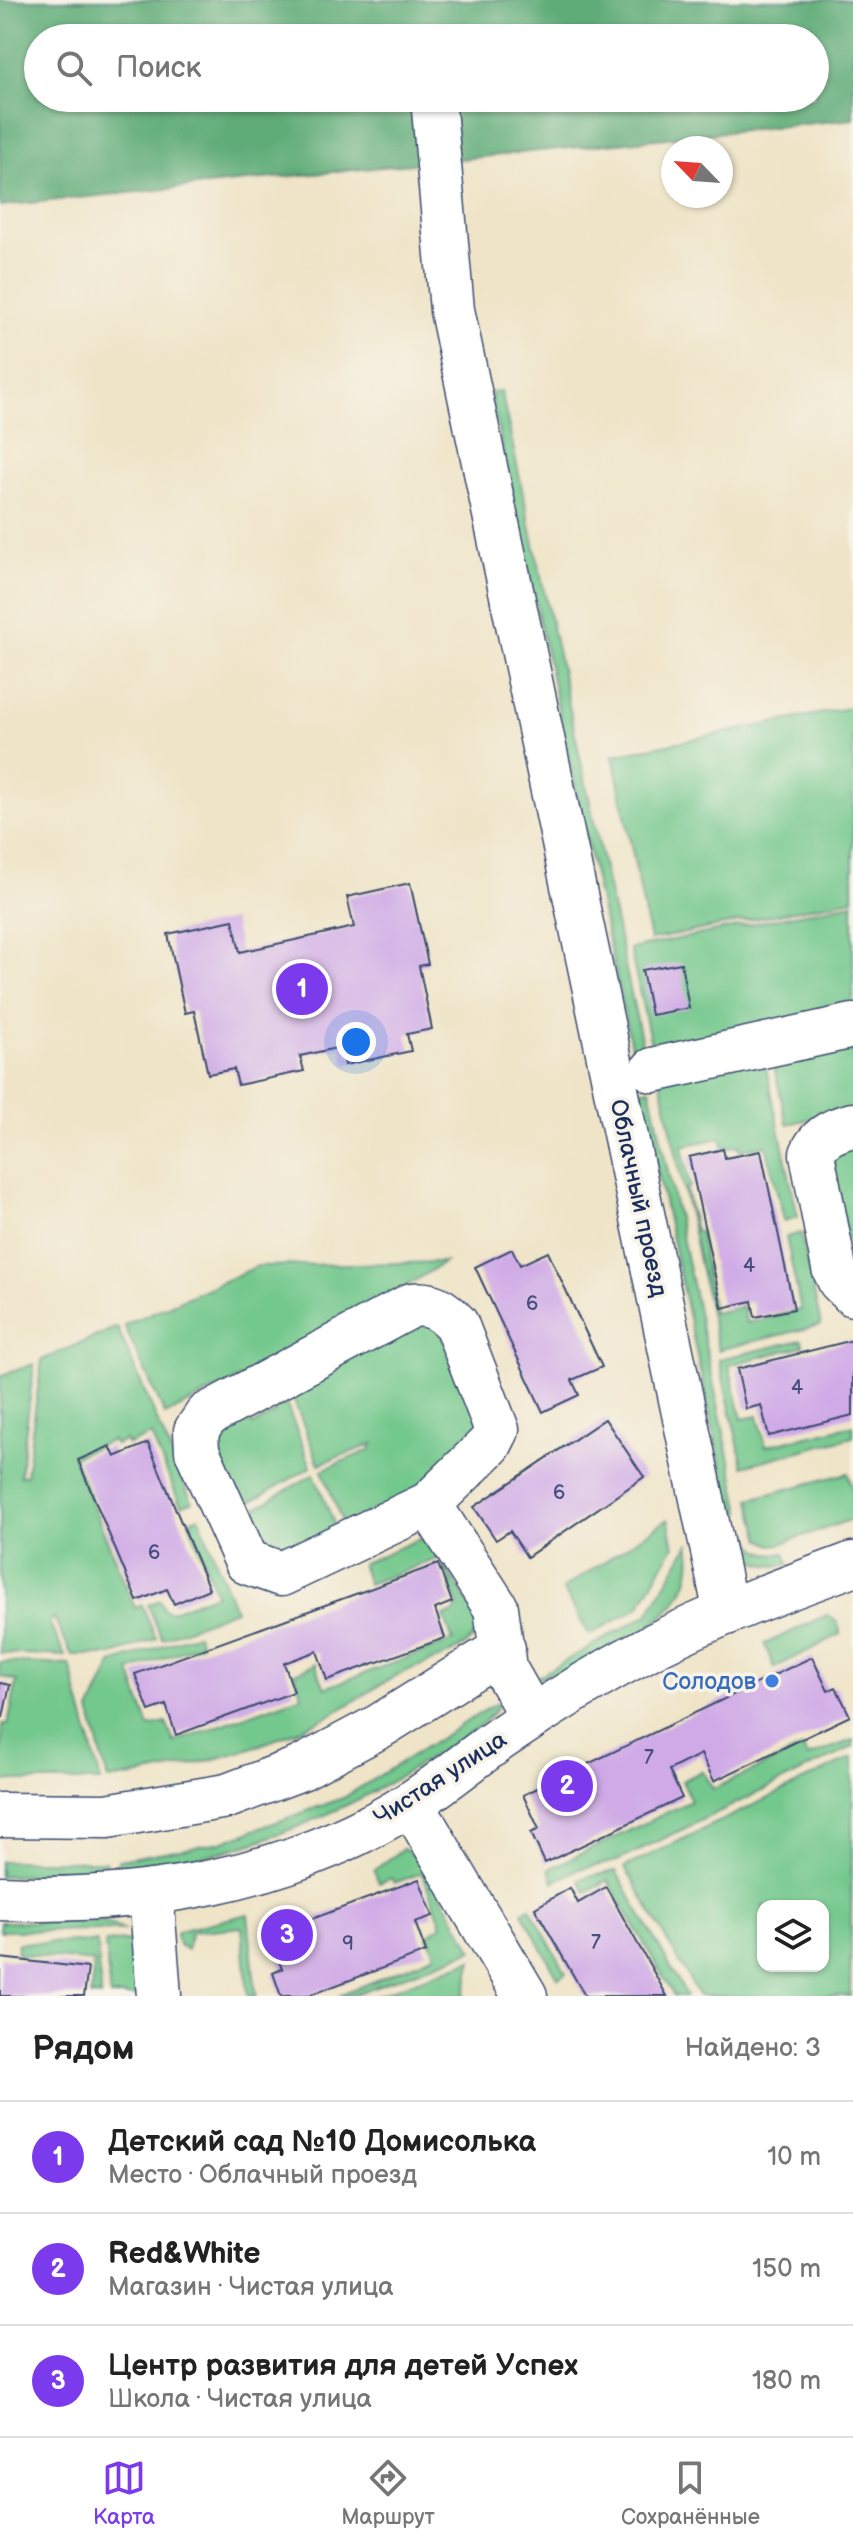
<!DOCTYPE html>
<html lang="ru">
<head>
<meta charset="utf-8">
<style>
  :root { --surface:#fff; --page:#f2f2f2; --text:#222; --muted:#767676; --line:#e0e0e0; --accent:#7c3aed }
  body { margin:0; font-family:"Balsamiq Sans",sans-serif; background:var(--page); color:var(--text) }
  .controls { position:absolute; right:24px; bottom:24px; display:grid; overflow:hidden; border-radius:16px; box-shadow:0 2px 6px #0004 }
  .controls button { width:72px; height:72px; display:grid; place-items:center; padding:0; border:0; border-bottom:2px solid var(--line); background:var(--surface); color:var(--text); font:40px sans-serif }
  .compass { position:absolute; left:661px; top:136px; width:72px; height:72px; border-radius:50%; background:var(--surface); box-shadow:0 2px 6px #0004; rotate:295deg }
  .you { position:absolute; left:356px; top:1042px; width:28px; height:28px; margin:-20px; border:6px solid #fff; border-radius:50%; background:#1a73e8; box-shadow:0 0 0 12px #1a73e833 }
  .badge { display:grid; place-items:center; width:52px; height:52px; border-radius:50%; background:var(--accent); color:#fff; font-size:26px; font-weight:700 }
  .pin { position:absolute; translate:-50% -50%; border:4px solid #fff; box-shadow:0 2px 8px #0006 }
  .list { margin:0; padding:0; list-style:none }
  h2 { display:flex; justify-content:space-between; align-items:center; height:104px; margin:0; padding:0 32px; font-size:34px }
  h2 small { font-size:26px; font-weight:400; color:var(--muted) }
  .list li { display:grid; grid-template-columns:52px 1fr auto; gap:24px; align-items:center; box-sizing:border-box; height:112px; padding:0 32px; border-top:2px solid var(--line) }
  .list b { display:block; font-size:30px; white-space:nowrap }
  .list p { margin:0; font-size:26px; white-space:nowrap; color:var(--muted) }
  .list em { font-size:26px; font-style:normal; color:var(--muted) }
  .icon { flex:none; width:44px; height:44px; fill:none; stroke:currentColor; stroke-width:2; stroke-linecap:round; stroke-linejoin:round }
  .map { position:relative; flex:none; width:853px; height:1996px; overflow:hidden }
  .search { position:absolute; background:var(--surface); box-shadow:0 2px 6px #0004; left:24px; right:24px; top:24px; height:88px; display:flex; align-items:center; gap:20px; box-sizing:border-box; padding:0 28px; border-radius:44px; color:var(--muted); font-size:30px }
  .sheet { height:440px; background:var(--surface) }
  nav { display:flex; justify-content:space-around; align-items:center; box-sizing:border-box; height:112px; border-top:2px solid var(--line); background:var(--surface); font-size:22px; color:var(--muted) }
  nav a { display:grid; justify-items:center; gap:4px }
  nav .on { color:var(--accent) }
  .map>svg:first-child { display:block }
  .green { fill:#73c88d; stroke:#477c76; stroke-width:2; fill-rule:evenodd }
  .forest { fill:#5eac78; stroke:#3c6e6b; stroke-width:2; fill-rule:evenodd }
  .building { fill:#cfaae7 }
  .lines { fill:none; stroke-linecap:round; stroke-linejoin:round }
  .minor-casing { stroke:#3b4a6e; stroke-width:47 }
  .minor { stroke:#fff; stroke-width:44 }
  .shop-dot { fill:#3f7fe0; stroke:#f7f3e8; stroke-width:3 }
  .labels { text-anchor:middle; stroke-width:7; stroke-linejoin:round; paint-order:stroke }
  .number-label { font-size:20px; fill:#484e80 }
  .street-label { font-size:24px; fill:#1b2f5e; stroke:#f7f3e8 }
  .shop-label { font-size:24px; fill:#366cbe; stroke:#f7f3e8; text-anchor:end }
</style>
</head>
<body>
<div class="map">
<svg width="853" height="1996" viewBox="0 0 853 1996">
  <rect width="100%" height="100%" fill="#f7f3e8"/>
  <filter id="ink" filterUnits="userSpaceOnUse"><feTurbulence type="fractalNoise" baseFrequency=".0125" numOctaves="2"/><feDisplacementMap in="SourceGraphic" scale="16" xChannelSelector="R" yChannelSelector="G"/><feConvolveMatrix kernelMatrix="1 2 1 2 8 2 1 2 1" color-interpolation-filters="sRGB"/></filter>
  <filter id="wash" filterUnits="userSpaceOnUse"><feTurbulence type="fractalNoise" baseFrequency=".006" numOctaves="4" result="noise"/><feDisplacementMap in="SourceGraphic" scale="32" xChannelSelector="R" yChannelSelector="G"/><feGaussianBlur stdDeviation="1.8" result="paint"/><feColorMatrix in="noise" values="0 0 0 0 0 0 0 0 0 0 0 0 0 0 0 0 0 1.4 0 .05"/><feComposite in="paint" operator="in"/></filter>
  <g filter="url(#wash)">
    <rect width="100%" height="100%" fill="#efe4c7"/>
    <path class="green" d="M501 391 647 1067 636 1069 490 393Z
      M853 707V899L650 940 613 755Z
      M853 903V1021L655 1062 630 949Z
      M853 1031V1110L787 1124 770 1048Z
      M762 1049 798 1217 784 1221 766 1145 740 1150 739 1145 724 1148 721 1138 682 1146 690 1187 686 1189 695 1231H700L713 1313 742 1307 747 1323 801 1310 786 1237 801 1233 821 1325 718 1350 659 1073Z
      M650 1088 741 1512 731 1514 640 1090Z
      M853 1141V1266L831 1162 844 1145Z
      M445 1262 329 1334 165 1415 124 1325 258 1266Z
      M408 1323 438 1326 481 1422 414 1493 344 1527 322 1470 370 1450 373 1444 319 1464 289 1389Z
      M117 1327 192 1502 181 1506 151 1435 128 1445 125 1440 115 1445 112 1440 73 1457 135 1608 142 1605 156 1639 110 1655H72L54 1618 49 1622 65 1656 0 1653V1376L34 1364 20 1476 26 1475 42 1360Z
      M802 1340 803 1346 729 1365 742 1419 758 1416 766 1446 853 1425V1437L743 1466 719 1359Z
      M282 1393 311 1467 238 1509 214 1437 243 1416 253 1425 275 1413 273 1403Z
      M848 1473 853 1492V1519L780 1544 772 1545 761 1539 750 1499Z
      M314 1474 337 1531 271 1554 241 1517Z
      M199 1517 235 1610 162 1639 148 1605 160 1600 164 1610 170 1612 216 1594 189 1521Z
      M668 1519 674 1546 639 1607 589 1635 563 1589Z
      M747 1532C753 1551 766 1556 785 1553L789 1564C764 1570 743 1560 736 1535Z
      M419 1539 428 1542 440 1558 368 1584 361 1564Z
      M689 1544C704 1619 608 1648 556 1677L535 1678 648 1614Z
      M442 1560 475 1615 478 1630C466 1655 423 1662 400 1674 372 1688 348 1707 320 1720 253 1753 182 1770 108 1780L90 1711 112 1663 197 1634 201 1644 130 1671 149 1727 166 1723 174 1742 302 1696 294 1673 315 1664 325 1688 453 1641 444 1616 454 1613 458 1605Z
      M827 1615 837 1622 841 1634 774 1668 765 1644Z
      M0 1662 70 1665 101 1781H0L3 1724 8 1725 17 1681 0 1677Z
      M500 1701C491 1723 466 1734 446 1747 346 1816 240 1856 119 1873L118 1860 221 1842 343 1798Z
      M853 1740V1747L617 1861 576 1870 554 1882 549 1869 691 1801 682 1781 702 1771 713 1789 803 1748 807 1757Z
      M853 1757 850 1996H699L625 1867ZM763 1906H823V1966H763Z
      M403 1849 419 1857 473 1950 350 1996H339L435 1955 428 1935 442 1925 422 1873 394 1883 391 1878 379 1883 374 1870Z
      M0 1861H106L107 1875 0 1876Z
      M616 1871 687 1996H674L608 1880 586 1892 579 1879Z
      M530 1908 566 1973 558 1978 522 1912Z
      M248 1914 256 1996H248L242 1927 191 1932 187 1950 179 1945 176 1935 178 1931Z
      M102 1921 125 1930 0 1931V1922Z
      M134 1941 141 1996H110L105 1942Z
      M97 1942 101 1996H91L94 1962 17 1954 18 1943Z
      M472 1960 464 1996H375Z"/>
    <path class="forest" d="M0 0H853V119L0 206ZM38 38H815V98H38Z"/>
    <g id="blocks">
      <path class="building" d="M410 883 428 964 419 966 432 1029 407 1034 411 1051 345 1065 341 1047 300 1056 304 1071 238 1085 234 1069 208 1074 194 1011 185 1013 168 934 233 920 240 952 354 927 347 897Z
        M681 963 689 1008 651 1015 642 970Z
        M723 1149 725 1158 761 1151 794 1309 755 1317 752 1301 722 1308 689 1157Z
        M512 1249 520 1265 548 1252 602 1367 572 1380 579 1395 543 1412 475 1267Z
        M853 1340V1415L769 1436 761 1405 746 1409 737 1369Z
        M605 1419 644 1477 527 1557 510 1531 496 1540 474 1507Z
        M148 1443 209 1589 174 1604 167 1589 137 1601 78 1460 110 1446 115 1457Z
        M438 1564 452 1602 435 1609 445 1638 327 1680 317 1651 284 1663 294 1692 176 1735 166 1705 149 1711 135 1674Z
        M812 1657 828 1691 836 1687 850 1716 714 1781 701 1754 669 1770 682 1798 545 1863 531 1833 539 1829 523 1795Z
        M0 1683 10 1685 3 1717 0 1716Z
        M419 1879 433 1916 415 1922 426 1952 307 1996H281L273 1973 282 1969 269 1935Z
        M606 1887 667 1996H585L535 1908 570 1888 578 1903Z
        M0 1958 88 1968 84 1996H0Z"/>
    </g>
  </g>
  <g filter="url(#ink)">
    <use href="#blocks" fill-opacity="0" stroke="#3b4a6e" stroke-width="2"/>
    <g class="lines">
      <defs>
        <path id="minor" d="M433 98 452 310 726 1613
          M653 1070 853 1026
          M853 1125C835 1129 819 1136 812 1154L834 1268 840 1281 853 1294
          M429 1504 281 1574 247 1562 197 1451 196 1431 207 1415 412 1305C431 1302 443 1310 456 1324L497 1430 490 1444 429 1504 496 1608 504 1668 532 1717
          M411 1803 525 1996
          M0 1815 107 1816 227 1796 301 1768 380 1726 503 1649
          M151 1892 159 1996
          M0 1898C142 1904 291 1880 413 1802 443 1783 471 1759 501 1738 549 1705 600 1674 651 1647 716 1614 785 1589 853 1564"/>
      </defs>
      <use href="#minor" class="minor-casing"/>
      <use href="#minor" class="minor"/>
    </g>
  </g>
  <circle class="shop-dot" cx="772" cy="1681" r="8"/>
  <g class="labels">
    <g class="number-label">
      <text x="749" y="1272">4</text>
      <text x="532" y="1310">6</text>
      <text x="797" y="1394">4</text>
      <text x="559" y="1499">6</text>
      <text x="154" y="1559">6</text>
      <text x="649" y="1764">7</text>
      <text x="596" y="1949">7</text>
      <text x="348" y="1950">9</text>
    </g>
    <g class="street-label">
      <text transform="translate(639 1198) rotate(78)" y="8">Облачный проезд</text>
      <text transform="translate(440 1778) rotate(-33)" y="8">Чистая улица</text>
    </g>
    <g class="shop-label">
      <text x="756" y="1689">Солодов</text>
    </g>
  </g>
</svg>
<div class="controls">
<button><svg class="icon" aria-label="layers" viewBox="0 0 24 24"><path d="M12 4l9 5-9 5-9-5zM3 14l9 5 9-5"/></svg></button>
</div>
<svg class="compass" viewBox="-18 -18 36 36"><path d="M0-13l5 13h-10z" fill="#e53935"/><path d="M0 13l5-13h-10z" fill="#767676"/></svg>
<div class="you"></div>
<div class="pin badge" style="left:302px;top:989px">1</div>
<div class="pin badge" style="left:567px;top:1786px">2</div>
<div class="pin badge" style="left:287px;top:1935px">3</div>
<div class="search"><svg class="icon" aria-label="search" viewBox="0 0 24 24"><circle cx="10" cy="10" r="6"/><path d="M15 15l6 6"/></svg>Поиск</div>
</div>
<section class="sheet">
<h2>Рядом<small>Найдено: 3</small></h2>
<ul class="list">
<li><span class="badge">1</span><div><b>Детский сад №10 Домисолька</b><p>Место · Облачный проезд</p></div><em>10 m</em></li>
<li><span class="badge">2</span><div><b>Red&amp;White</b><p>Магазин · Чистая улица</p></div><em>150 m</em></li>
<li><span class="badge">3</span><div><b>Центр развития для детей Успех</b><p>Школа · Чистая улица</p></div><em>180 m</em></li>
</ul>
</section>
<nav>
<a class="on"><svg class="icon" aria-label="map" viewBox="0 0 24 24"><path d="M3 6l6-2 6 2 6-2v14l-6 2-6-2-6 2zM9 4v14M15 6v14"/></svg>Карта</a>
<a><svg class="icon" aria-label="directions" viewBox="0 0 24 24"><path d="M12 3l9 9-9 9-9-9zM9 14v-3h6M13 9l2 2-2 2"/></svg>Маршрут</a>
<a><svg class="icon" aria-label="saved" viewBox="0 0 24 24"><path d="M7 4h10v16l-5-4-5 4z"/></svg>Сохранённые</a>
</nav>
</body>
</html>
